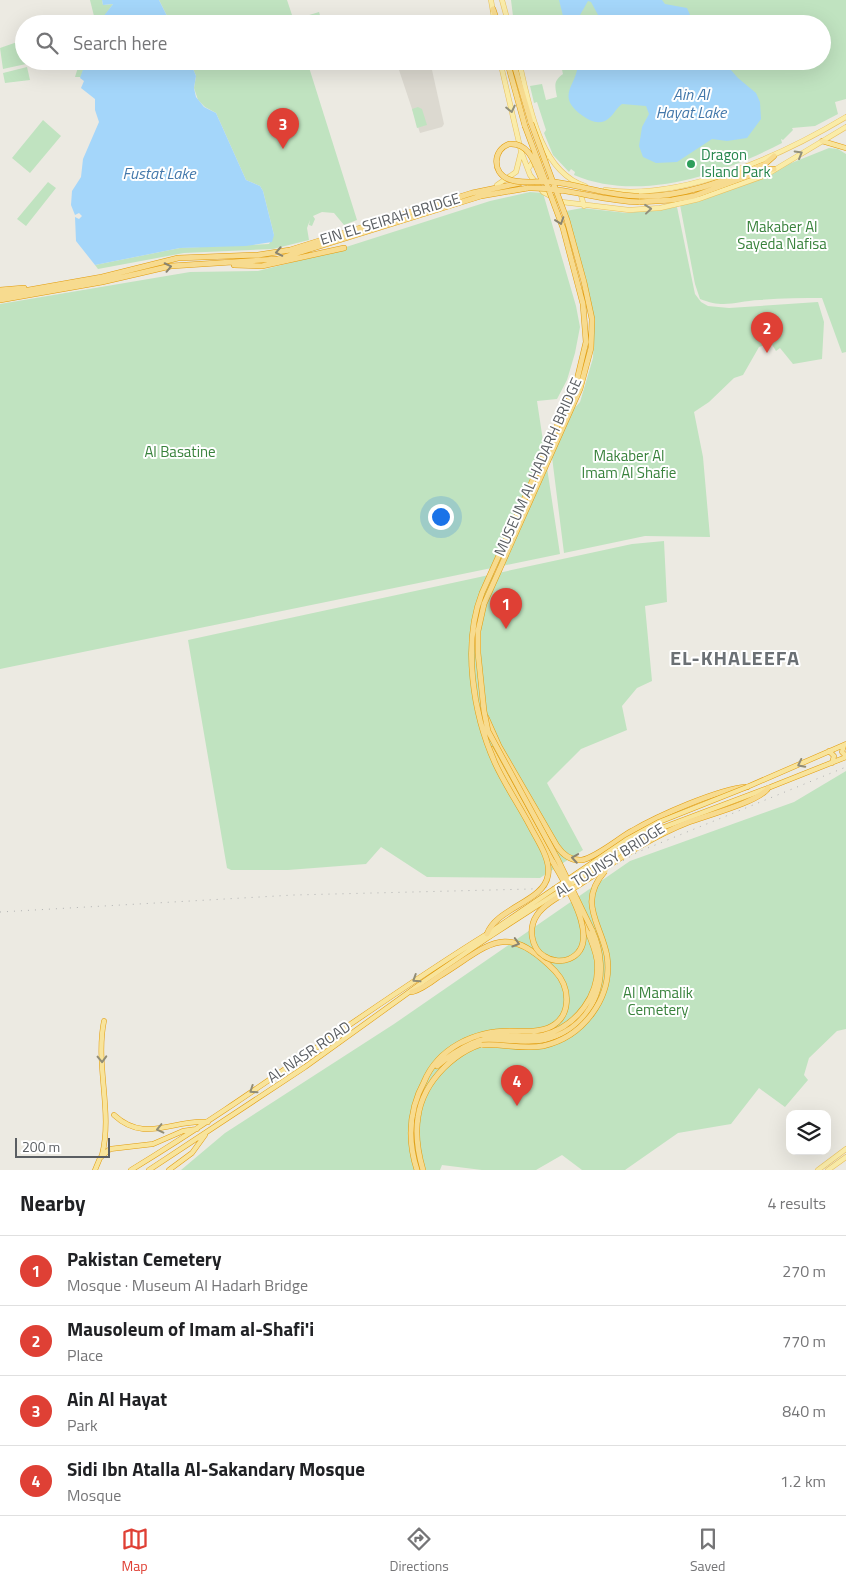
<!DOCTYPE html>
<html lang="en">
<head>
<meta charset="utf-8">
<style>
  :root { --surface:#fff; --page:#f6f6f6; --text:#202124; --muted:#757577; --line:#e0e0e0; --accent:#df4035 }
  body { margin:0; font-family:"Titillium Web",sans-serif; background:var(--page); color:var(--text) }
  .controls { position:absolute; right:15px; bottom:15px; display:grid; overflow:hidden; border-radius:10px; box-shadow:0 5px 20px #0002 }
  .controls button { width:45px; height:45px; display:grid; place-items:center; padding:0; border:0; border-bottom:1px solid var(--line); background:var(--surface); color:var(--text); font:25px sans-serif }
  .scale { position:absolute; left:15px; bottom:12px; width:95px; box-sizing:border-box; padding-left:5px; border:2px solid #5a5e62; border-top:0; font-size:14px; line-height:18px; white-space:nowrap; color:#5a5e62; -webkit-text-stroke:4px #fff; paint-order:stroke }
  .you { position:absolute; left:440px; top:516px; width:18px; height:18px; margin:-12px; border:4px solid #fff; border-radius:50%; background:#1a73e8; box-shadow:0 0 0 8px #1a73e833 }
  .badge { display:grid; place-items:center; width:32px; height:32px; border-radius:50%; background:var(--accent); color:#fff; font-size:16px; font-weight:700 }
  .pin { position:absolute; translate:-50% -41px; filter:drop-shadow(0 1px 2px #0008) }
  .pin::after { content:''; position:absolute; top:26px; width:18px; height:15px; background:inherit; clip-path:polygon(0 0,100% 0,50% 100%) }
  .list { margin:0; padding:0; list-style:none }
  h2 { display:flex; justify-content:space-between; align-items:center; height:65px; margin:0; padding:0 20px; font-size:21px }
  h2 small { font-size:16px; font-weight:400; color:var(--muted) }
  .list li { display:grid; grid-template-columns:32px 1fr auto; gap:15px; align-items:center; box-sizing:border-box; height:70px; padding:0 20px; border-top:1px solid var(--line) }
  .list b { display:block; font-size:19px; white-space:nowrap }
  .list p { margin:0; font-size:16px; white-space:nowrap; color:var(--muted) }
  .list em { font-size:16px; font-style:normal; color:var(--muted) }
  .icon { flex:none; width:28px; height:28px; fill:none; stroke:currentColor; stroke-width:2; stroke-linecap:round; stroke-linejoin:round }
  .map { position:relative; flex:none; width:846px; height:1170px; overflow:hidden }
  .search { position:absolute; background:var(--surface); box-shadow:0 5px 20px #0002; left:15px; right:15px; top:15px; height:55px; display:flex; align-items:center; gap:12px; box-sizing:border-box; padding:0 18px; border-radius:28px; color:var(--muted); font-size:19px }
  .sheet { height:345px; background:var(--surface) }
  nav { display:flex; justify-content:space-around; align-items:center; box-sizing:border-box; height:70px; border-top:1px solid var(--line); background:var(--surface); font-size:14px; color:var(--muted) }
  nav a { display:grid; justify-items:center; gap:2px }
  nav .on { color:var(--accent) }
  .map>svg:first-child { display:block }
  .education { fill:#dcd9d0 }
  .green { fill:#c0e3c0 }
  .water { fill:#a4d6fa }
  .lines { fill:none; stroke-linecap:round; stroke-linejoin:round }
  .primary-casing { stroke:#e9c05e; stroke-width:5.5 }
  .trunk-casing { stroke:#e29c0c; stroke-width:5.5 }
  .motorway-casing { stroke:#e29c0c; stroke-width:6 }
  .primary { stroke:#faeca9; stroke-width:4.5 }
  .trunk { stroke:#f8e49c; stroke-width:4.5 }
  .motorway { stroke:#f7db8f; stroke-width:5 }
  .rail { stroke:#b1b2b2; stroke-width:1; stroke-dasharray:1 6; stroke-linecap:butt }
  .trunk-bridge-casing { stroke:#e29c0c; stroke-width:5.5; stroke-linecap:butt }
  .motorway-bridge-casing { stroke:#e29c0c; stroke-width:6; stroke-linecap:butt }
  .trunk-bridge { stroke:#f8e49c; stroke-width:4.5 }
  .motorway-bridge { stroke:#f7db8f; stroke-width:5 }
  .oneway { stroke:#92907b }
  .oneway2 { stroke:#898470 }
  .oneway3 { stroke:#918d76 }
  .leisure-dot { fill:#2e9e5b; stroke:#fff; stroke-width:2 }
  .labels { text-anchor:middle; stroke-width:4; stroke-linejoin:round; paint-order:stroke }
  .leisure-label { font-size:15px; fill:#27864d; stroke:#fff; text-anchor:start }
  .street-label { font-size:15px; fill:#5a5e62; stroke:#fff }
  .park-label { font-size:15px; fill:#39823c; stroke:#fff }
  .water-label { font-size:16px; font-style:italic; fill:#4378ab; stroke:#fff }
  .district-label { font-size:20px; font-weight:bold; letter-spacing:1px; fill:#6b7074; stroke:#fff }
</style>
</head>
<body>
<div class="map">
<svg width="846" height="1170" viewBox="0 0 846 1170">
  <rect width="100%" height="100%" fill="#eceae2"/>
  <path class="education" d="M396 61H430L444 124 442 127 420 133Z"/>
  <path class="green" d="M90 0H102L103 5 113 4 103 18 107 20 108 24H102L99 18 94 16Z
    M159 0H287L292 15 288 24H171Z
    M511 0H846V99L835 102 838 114 815 126 792 128 793 130 783 140 781 139 782 143C722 174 640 203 574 175L575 172 571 169 569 172 553 155 544 133 546 130 537 102 534 103 530 86 542 84 546 100 557 97C555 86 553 81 563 74L560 61H822V24H514Z
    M319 12 322 22 308 24 306 16Z
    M20 41 26 64 3 69 0 48Z
    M80 61H86L81 77H75Z
    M190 61H307L357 220 344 225 334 213 322 212 313 216 315 219 312 226 309 225 310 220 307 228 309 240 273 249 184 253 98 269 95 265 180 248 269 244 274 235 263 191 260 186 246 180 216 113 205 107 198 100 194 88 196 76Z
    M27 67 30 80 5 83 3 73Z
    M418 107 422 109 427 125 417 128 412 109Z
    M43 120 61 136 30 173 12 158Z
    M829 148 838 149 846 154V352L842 353 822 298C802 298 781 298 760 300 735 301 725 309 700 299L695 284 680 205 699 200Z
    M48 182 56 188 26 226 17 219Z
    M530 192 543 193 576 306 580 327 575 353 567 380 557 399 537 401 560 554 0 669V304L190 272 258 271 321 255 490 201Z
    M677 207 695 294 701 302 708 306 729 308 818 302 824 322 822 359 793 364 780 348 776 351 771 343 759 347 743 375 734 378 709 402 694 412 703 457 710 537 645 536 564 553 552 457 572 411 580 402 593 358 594 335 593 316 566 211 582 208 627 213Z
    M664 541 667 602 645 606 652 681 637 688 622 706 627 730 581 749 547 783 583 850 540 878 427 877 381 847 366 864 288 870H231L227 868 188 640 632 544Z
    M846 771V1029L837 1031 809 1058 804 1075 808 1080 785 1107 759 1088 731 1124 678 1133 625 1170H582L562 1155 536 1170H482L442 1165 440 1170H181L225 1133 394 1024 630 861 794 802Z"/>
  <path class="water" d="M102 0H159L171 24H108L107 20 103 17 113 4 103 5Z
    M559 0H662L665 4 687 8 694 24H603L591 2 588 1 580 15 579 24H565Z
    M86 61H190L196 76 194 88 196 97 204 107 216 113 246 180 260 186 263 191 274 235 272 242 246 246 180 248 95 265 76 241 75 217 79 219 82 216 79 213 75 215 71 205 72 191 81 177 83 159 99 122 95 110V99L81 88 84 81 80 78Z
    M577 61H723L738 78 756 93 760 102 761 119 747 138 727 141 712 139 677 162 656 163 643 157 639 146 642 127 649 114 646 106 622 104C615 109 613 117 605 121 597 124 590 121 583 116 552 94 581 84 577 61Z"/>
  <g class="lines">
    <defs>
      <path id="primary" d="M491 0 495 24
        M502 0 508 22
        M500 61 521 151 530 175 543 192 562 202 629 210 660 208 699 199 766 175 846 127
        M519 61C529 104 539 171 585 186
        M528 169 534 160 546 159
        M497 185 516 172 521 152
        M605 190C682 201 781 156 846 117
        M584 206 581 195 585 186
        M818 1170 846 1149
        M828 1170 846 1157"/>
      <path id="trunk" d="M822 141 846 148
        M844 745 842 752 846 756
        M829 751 834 756 832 763
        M747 787 846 744
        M768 788 846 757
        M114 1115C145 1144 173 1119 208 1122
        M102 1155C113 1112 95 1065 104 1021
        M95 1170 100 1158 110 1149 153 1144 183 1131 197 1129
        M131 1170C253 1096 366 1009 487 934
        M149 1170 305 1067 423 982 489 937
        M169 1170 192 1153 205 1135"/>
      <path id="motorway" d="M493 9 498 24
        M507 24 508 21
        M507 61 525 126
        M513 61 531 123
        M639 196C683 198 725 180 765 164L774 156
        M639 202 672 200 694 196 764 170 774 169
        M234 265 262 266 344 248
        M0 290 24 288
        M0 295 102 277 178 258 258 255 290 250 472 193 520 183
        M0 300 102 282 171 266 278 259 481 196 528 188
        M486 717 499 746 557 846C563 855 571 861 582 860 597 857 619 838 632 831 658 816 718 789 747 787
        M491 749 553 862
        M412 992C422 989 430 983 438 977 489 946 504 919 555 971 571 988 572 1018 548 1028 536 1033 523 1031 510 1031 474 1031 438 1048 424 1082
        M437 1066C457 1049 479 1036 506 1036 519 1036 531 1038 544 1035 577 1026 601 994 597 960 595 947 589 935 584 923
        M417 1170C407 1139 409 1109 425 1080
        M423 1170C418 1153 415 1135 418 1117 423 1081 457 1047 494 1041 511 1039 529 1044 547 1039 597 1026 612 973 592 930"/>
    </defs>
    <use href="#primary" class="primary-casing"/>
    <use href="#trunk" class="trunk-casing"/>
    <use href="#motorway" class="motorway-casing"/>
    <use href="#primary" class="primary"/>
    <use href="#trunk" class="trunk"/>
    <use href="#motorway" class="motorway"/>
    <path class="rail" d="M0 912 294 895 531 889 584 883 638 852 846 767"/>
    <defs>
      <path id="trunk-bridge" d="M489 933 626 840 659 822 747 787
        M489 937 651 832 768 788"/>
      <path id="motorway-bridge" d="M531 123 567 220 584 282 592 319 591 348 580 389 484 604 478 631V653L484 711 488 731 558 860 592 930
        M542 180C535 165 530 142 509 144 493 150 492 172 508 179 522 185 540 180 555 182 583 186 610 196 639 196
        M528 188C566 187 601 201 639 202
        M553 862C564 883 605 944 569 959 561 962 551 961 544 956 531 948 528 928 537 915 545 903 564 894 577 886 613 863 648 838 689 822 705 816 761 801 768 788
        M487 934C497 907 544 902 548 875 551 859 537 840 530 826 519 805 505 785 495 763 473 714 462 644 482 593L576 384 586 342 583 304 563 228 525 126
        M482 1045C502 1043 522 1050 543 1046 583 1037 613 998 607 956 601 923 577 903 605 871"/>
    </defs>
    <use href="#trunk-bridge" class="trunk-bridge-casing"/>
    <use href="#motorway-bridge" class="motorway-bridge-casing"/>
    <use href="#trunk-bridge" class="trunk-bridge"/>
    <use href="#motorway-bridge" class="motorway-bridge"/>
  </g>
  <defs><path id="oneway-chevron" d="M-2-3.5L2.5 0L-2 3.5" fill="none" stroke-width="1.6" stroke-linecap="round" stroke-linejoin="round" transform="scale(1.25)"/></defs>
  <g class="oneway">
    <use href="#oneway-chevron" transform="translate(511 109) rotate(77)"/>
    <use href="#oneway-chevron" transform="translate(799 154) rotate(-30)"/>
    <use href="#oneway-chevron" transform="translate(648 209) rotate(-6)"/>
  </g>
  <g class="oneway2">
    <use href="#oneway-chevron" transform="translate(560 221) rotate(71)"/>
    <use href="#oneway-chevron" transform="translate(279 252) rotate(169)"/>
    <use href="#oneway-chevron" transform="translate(168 267) rotate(-12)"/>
    <use href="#oneway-chevron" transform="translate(575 858) rotate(-171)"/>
    <use href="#oneway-chevron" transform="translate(516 943) rotate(16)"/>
  </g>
  <g class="oneway3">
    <use href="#oneway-chevron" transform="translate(801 764) rotate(153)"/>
    <use href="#oneway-chevron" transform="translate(416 979) rotate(147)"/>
    <use href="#oneway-chevron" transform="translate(102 1059) rotate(88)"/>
    <use href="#oneway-chevron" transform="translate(253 1090) rotate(146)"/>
    <use href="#oneway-chevron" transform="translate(160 1129) rotate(167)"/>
  </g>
  <circle class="leisure-dot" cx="691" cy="164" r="5"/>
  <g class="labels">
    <g class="leisure-label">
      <text x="701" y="160">Dragon<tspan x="701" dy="17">Island Park</tspan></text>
    </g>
    <g class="street-label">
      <text transform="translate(390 219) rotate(-17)" y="5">EIN EL SEIRAH BRIDGE</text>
      <text transform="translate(538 467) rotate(-66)" y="5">MUSEUM AL HADARH BRIDGE</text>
      <text transform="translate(610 860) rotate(-32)" y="5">AL TOUNSY BRIDGE</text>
      <text transform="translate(309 1052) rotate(-34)" y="5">AL NASR ROAD</text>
    </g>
    <g class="park-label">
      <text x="782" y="232">Makaber Al<tspan x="782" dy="17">Sayeda Nafisa</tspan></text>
      <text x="180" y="457">Al Basatine</text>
      <text x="629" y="461">Makaber Al<tspan x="629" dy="17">Imam Al Shafie</tspan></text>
      <text x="658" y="998">Al Mamalik<tspan x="658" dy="17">Cemetery</tspan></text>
    </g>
    <g class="water-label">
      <text x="691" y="100">Ain Al<tspan x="691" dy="18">Hayat Lake</tspan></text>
      <text x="159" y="179">Fustat Lake</text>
    </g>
    <g class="district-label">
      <text x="735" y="665">EL-KHALEEFA</text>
    </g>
  </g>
</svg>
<div class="controls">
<button><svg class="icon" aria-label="layers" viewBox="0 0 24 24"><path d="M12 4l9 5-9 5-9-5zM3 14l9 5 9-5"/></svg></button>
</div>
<div class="scale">200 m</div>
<div class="you"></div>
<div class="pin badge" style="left:506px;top:629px">1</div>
<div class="pin badge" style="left:767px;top:353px">2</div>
<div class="pin badge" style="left:283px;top:149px">3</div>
<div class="pin badge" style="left:517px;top:1106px">4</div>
<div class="search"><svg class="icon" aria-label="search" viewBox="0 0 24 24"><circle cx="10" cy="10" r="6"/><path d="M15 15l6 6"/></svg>Search here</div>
</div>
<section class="sheet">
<h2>Nearby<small>4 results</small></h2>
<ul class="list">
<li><span class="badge">1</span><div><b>Pakistan Cemetery</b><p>Mosque · Museum Al Hadarh Bridge</p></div><em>270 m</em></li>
<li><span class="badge">2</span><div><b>Mausoleum of Imam al-Shafi'i</b><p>Place</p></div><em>770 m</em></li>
<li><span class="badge">3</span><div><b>Ain Al Hayat</b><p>Park</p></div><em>840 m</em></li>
<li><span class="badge">4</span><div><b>Sidi Ibn Atalla Al-Sakandary Mosque</b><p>Mosque</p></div><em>1.2 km</em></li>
</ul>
</section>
<nav>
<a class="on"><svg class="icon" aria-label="map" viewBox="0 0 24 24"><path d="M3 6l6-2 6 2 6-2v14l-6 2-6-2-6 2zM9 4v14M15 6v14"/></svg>Map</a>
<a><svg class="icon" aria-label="directions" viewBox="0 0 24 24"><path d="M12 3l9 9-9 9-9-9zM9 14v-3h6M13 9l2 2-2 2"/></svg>Directions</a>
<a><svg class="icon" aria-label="saved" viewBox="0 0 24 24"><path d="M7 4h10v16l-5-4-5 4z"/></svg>Saved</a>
</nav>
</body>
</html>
